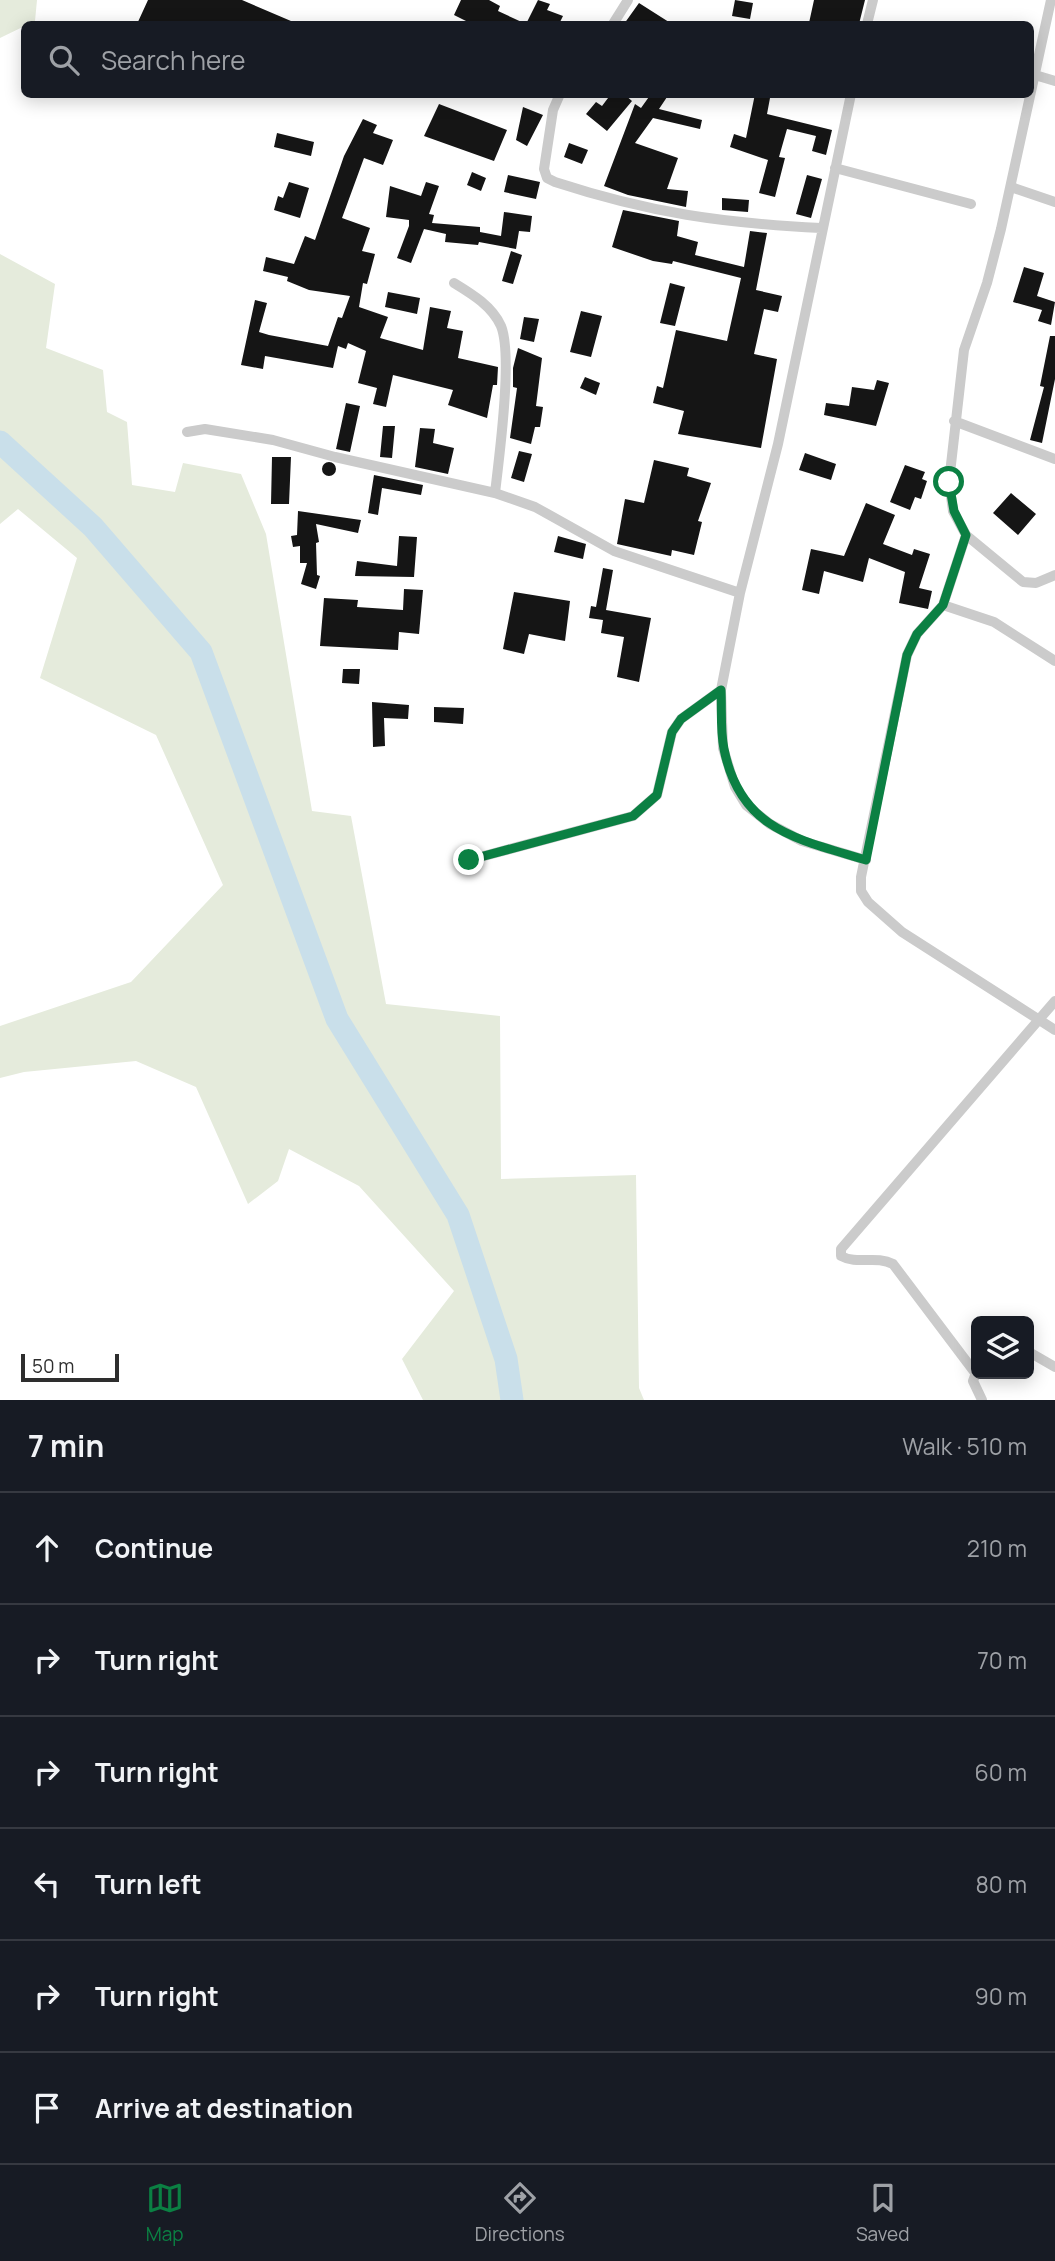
<!DOCTYPE html>
<html lang="en">
<head>
<meta charset="utf-8">
<style>
  :root { --surface:#171b24; --page:#20242c; --text:#f1f3f6; --muted:#9ea1a6; --line:#363941; --accent:#0b8043 }
  body { margin:0; font-family:Manrope,sans-serif; background:var(--page); color:var(--text) }
  .controls { position:absolute; right:21px; bottom:21px; display:grid; overflow:hidden; border-radius:10px; box-shadow:0 4px 18px #0003 }
  .controls button { width:63px; height:63px; display:grid; place-items:center; padding:0; border:0; border-bottom:2px solid var(--line); background:var(--surface); color:var(--text); font:35px sans-serif }
  .scale { position:absolute; left:21px; bottom:18px; width:98px; box-sizing:border-box; padding-left:7px; border:4px solid #2e2e2e; border-top:0; font-size:19px; line-height:24px; white-space:nowrap; color:#2e2e2e; -webkit-text-stroke:5px #fff; paint-order:stroke }
  .stop { position:absolute; width:21px; height:21px; margin:-16px; border:5px solid #0b8043; border-radius:50%; background:#fff }
  .stop.end { background:#0b8043; border-color:#fff; box-shadow:0 2px 7px #0008 }
  .list { margin:0; padding:0; list-style:none }
  h2 { display:flex; justify-content:space-between; align-items:center; height:91px; margin:0; padding:0 28px; font-size:30px }
  h2 small { font-size:23px; font-weight:400; color:var(--muted) }
  .list li { display:grid; grid-template-columns:46px 1fr auto; gap:21px; align-items:center; box-sizing:border-box; height:112px; padding:0 28px; border-top:2px solid var(--line) }
  .list b { display:block; font-size:26px; white-space:nowrap }
  .list em { font-size:23px; font-style:normal; color:var(--muted) }
  .icon { flex:none; width:38px; height:38px; fill:none; stroke:currentColor; stroke-width:2; stroke-linecap:round; stroke-linejoin:round }
  .map { position:relative; flex:none; width:1055px; height:1400px; overflow:hidden }
  .search { position:absolute; background:var(--surface); box-shadow:0 4px 18px #0003; left:21px; right:21px; top:21px; height:77px; display:flex; align-items:center; gap:18px; box-sizing:border-box; padding:0 24px; border-radius:10px; color:var(--muted); font-size:26px }
  .sheet { height:763px; background:var(--surface) }
  nav { display:flex; justify-content:space-around; align-items:center; box-sizing:border-box; height:98px; border-top:2px solid var(--line); background:var(--surface); font-size:19px; color:var(--muted) }
  nav a { display:grid; justify-items:center; gap:4px }
  nav .on { color:var(--accent) }
  .map>svg:first-child { display:block }
  .green { fill:#e5ebdc }
  .lines { fill:none; stroke-linecap:round; stroke-linejoin:round }
  .river { stroke:#c9dfea; stroke-width:23 }
  .building { fill:#151515 }
  .street { stroke:#cbcbcb; stroke-width:10 }
  .route { stroke:#0b8043; stroke-width:9 }
</style>
</head>
<body>
<div class="map">
<svg width="1055" height="1400" viewBox="0 0 1055 1400">
  <rect width="100%" height="100%" fill="#fff"/>
  <path class="green" d="M0 0H37L35 21 0 38Z
    M0 254 55 284 46 348 103 370 107 412 127 422 132 485 175 492 183 463 241 474 266 534 312 811 351 816 386 1004 500 1016 501 1179 636 1175 639 1388 644 1400H423L402 1359 454 1291 359 1186 289 1149 278 1181 248 1204 196 1087 136 1061 24 1072 0 1078V1026L131 982 223 885 156 735 40 678 77 558 18 509 0 524Z"/>
  <g class="lines">
    <path class="river" d="M0 442 93 527 201 652 337 1019 458 1215 506 1359 512 1400"/>
  </g>
  <path class="building" d="M148 0H242L298 24H137Z
    M461 0H489L500 6 498 11 526 24 538 0 550 4 547 10 563 16 559 24H472L454 15Z
    M735 0 753 3 750 19 732 16Z
    M814 0H865L859 24 809 23Z
    M639 3 672 24H624Z
    M611 94H624L632 101 607 131 586 114 596 102 602 106Z
    M651 94H669L659 109 702 120 700 129 653 118 635 143 678 158 667 189 688 191 686 207 628 195 604 186 635 104 641 108Z
    M755 94 770 98 767 114 832 130 826 155 812 151 816 136 787 129 779 157 785 158 775 197 759 193 768 160 730 147 734 134 746 138Z
    M439 104 507 130 494 161 424 136Z
    M523 107 543 115 527 146 516 140Z
    M363 119 377 125 373 133 393 140 383 165 364 158 342 218 370 228 362 251 375 254 367 284 363 283 359 307 388 317 380 338 423 350 430 307 451 311 447 328 463 331 458 358 498 367 497 385H493L487 418 448 405 453 390 393 375 386 407 373 404 377 388 358 383 366 351 348 343 346 349 338 346 333 368 265 356 263 369 241 365 255 300 267 303 259 332 269 335 328 346 338 317 342 318 350 296 309 290 287 281 288 277 263 271 266 257 294 264 305 236 315 240 344 156Z
    M277 133 314 142 311 156 274 147Z
    M569 143 588 150 582 164 564 157Z
    M472 172 486 178 481 191 467 185Z
    M508 175 540 182 536 199 504 192Z
    M807 175 822 179 811 218 796 214Z
    M289 182 309 188 300 218 274 210 278 196 283 198Z
    M426 182 439 186 429 214 434 215 432 223 480 227V232L501 236 504 212 532 216 530 232 519 231 516 249 479 242 478 245 445 242 446 234 424 229 411 263 397 258 409 226V220L386 217 390 186 421 196Z
    M722 198 749 200 748 212 722 210Z
    M623 210 679 221 677 236 698 242 695 255 744 267 750 231 767 233 756 290 782 296 778 312 764 309 754 354 777 359 761 448 678 434 684 411 653 403 657 386 663 388 676 330 727 341 741 278 673 261 672 264 653 261 612 247Z
    M511 251 522 255 513 284 502 281Z
    M1024 267 1044 273 1037 296 1055 302 1051 325 1038 321 1042 310 1013 302Z
    M670 283 685 287 675 326 660 323Z
    M388 292 420 298 417 314 385 307Z
    M581 311 602 316 591 357 570 352Z
    M524 317 539 319 534 342 520 339Z
    M1050 336H1055V379L1042 443 1030 440 1044 387 1040 386Z
    M518 348 542 358 536 406 543 407 540 427H535L531 444 510 438 517 388 513 387V368Z
    M585 377 600 383 596 395 580 388Z
    M877 380 889 383 876 426 824 415 826 403 849 406 852 387 874 390Z
    M346 403 360 406 350 452 336 449Z
    M383 426H395L392 458 380 457Z
    M420 428 435 429 433 443 454 448 448 474 415 467Z
    M519 451 532 454 524 482 511 478Z
    M805 453 836 464 831 480 799 470Z
    M272 457H291L289 504H271Z
    M654 460 689 468 687 476 711 483 698 521 702 522 694 555 672 550 671 556 617 544 625 499 644 503Z
    M322 469a7 7 0 1 1 14 0a7 7 0 1 1-14 0Z
    M905 465 925 472 922 479 927 481 921 499 915 497 910 510 890 502Z
    M374 475 423 485 421 495 382 488 378 515 368 513Z
    M1011 493 1036 514 1018 535 993 513Z
    M866 503 895 515 883 544 912 555 914 549 930 554 919 588 932 591 928 609 899 603 905 572 869 558 863 582 824 571 819 594 802 590 811 549 844 556Z
    M298 511 361 520 358 533 316 524 319 542 316 543 317 575 320 576 316 589 301 584 307 563H300V546L293 547 291 536 297 535Z
    M399 536 417 537 414 577 355 576 357 561 397 566Z
    M558 536 586 544 583 559 554 552Z
    M603 568 613 570 606 610 651 618 639 682 617 677 624 637 601 633 603 620 589 618 591 606 596 607Z
    M404 589 423 590 419 634 399 632 398 650 320 646 324 598 358 600 357 607 403 610Z
    M514 592 570 601 565 641 529 634 524 654 503 649Z
    M343 669H360L359 684 342 683Z
    M372 702 409 705 408 719 384 718 385 746 373 747Z
    M434 707 464 708 463 724 434 722Z"/>
  <g class="lines">
    <path class="street" d="M1051 0 1001 229 987 283 964 350 949 482 953 511 966 535 1023 582 1036 583 1055 575
      M613 24 628 0
      M867 24 873 0
      M1035 75 1055 81
      M560 94 553 110 544 169 547 178 555 182C650 213 722 223 821 228
      M851 94 778 444 740 593 721 690 723 748 735 787 746 805 770 824 802 841 866 860
      M835 168 971 204
      M1011 187 1055 202
      M454 283C472 294 492 306 501 326 513 355 499 458 495 493
      M954 421 1055 459
      M187 432 205 429 273 440 335 457 495 493 535 507 614 551 740 593
      M966 535 943 605 917 634 907 655 861 877V891L868 902 902 932 1055 1030
      M943 605 994 622 1055 661
      M469 860 633 816 657 795 672 732 681 719 721 690
      M1029 1352 1055 1367
      M976 1373 973 1381 982 1400
      M976 1374 893 1264C876 1255 857 1265 841 1256V1249L1055 1001"/>
  </g>
  <g class="lines">
    <path class="route" d="M469 860 633 816 657 795 672 732 681 719 721 690C722 709 720 730 724 749 740 830 797 839 866 860L907 655 917 634 943 605 966 535 954 511 949 482"/>
  </g>
</svg>
<div class="controls">
<button><svg class="icon" aria-label="layers" viewBox="0 0 24 24"><path d="M12 4l9 5-9 5-9-5zM3 14l9 5 9-5"/></svg></button>
</div>
<div class="scale">50 m</div>
<div class="stop" style="left:949px;top:482px"></div>
<div class="stop end" style="left:469px;top:860px"></div>
<div class="search"><svg class="icon" aria-label="search" viewBox="0 0 24 24"><circle cx="10" cy="10" r="6"/><path d="M15 15l6 6"/></svg>Search here</div>
</div>
<section class="sheet">
<h2>7 min<small>Walk · 510 m</small></h2>
<ul class="list">
<li><svg class="icon" aria-label="ahead" viewBox="0 0 24 24"><path d="M12 20V5M6 11l6-6 6 6"/></svg><div><b>Continue</b></div><em>210 m</em></li>
<li><svg class="icon" aria-label="right" viewBox="0 0 24 24"><path d="M7 20v-9h11M14 6l5 5-5 5"/></svg><div><b>Turn right</b></div><em>70 m</em></li>
<li><svg class="icon" aria-label="right" viewBox="0 0 24 24"><path d="M7 20v-9h11M14 6l5 5-5 5"/></svg><div><b>Turn right</b></div><em>60 m</em></li>
<li><svg class="icon" aria-label="left" viewBox="0 0 24 24"><path d="M17 20v-9H6M10 6l-5 5 5 5"/></svg><div><b>Turn left</b></div><em>80 m</em></li>
<li><svg class="icon" aria-label="right" viewBox="0 0 24 24"><path d="M7 20v-9h11M14 6l5 5-5 5"/></svg><div><b>Turn right</b></div><em>90 m</em></li>
<li><svg class="icon" aria-label="arrive" viewBox="0 0 24 24"><path d="M6 21V4h12l-3 4 3 4H6"/></svg><div><b>Arrive at destination</b></div></li>
</ul>
</section>
<nav>
<a class="on"><svg class="icon" aria-label="map" viewBox="0 0 24 24"><path d="M3 6l6-2 6 2 6-2v14l-6 2-6-2-6 2zM9 4v14M15 6v14"/></svg>Map</a>
<a><svg class="icon" aria-label="directions" viewBox="0 0 24 24"><path d="M12 3l9 9-9 9-9-9zM9 14v-3h6M13 9l2 2-2 2"/></svg>Directions</a>
<a><svg class="icon" aria-label="saved" viewBox="0 0 24 24"><path d="M7 4h10v16l-5-4-5 4z"/></svg>Saved</a>
</nav>
</body>
</html>
